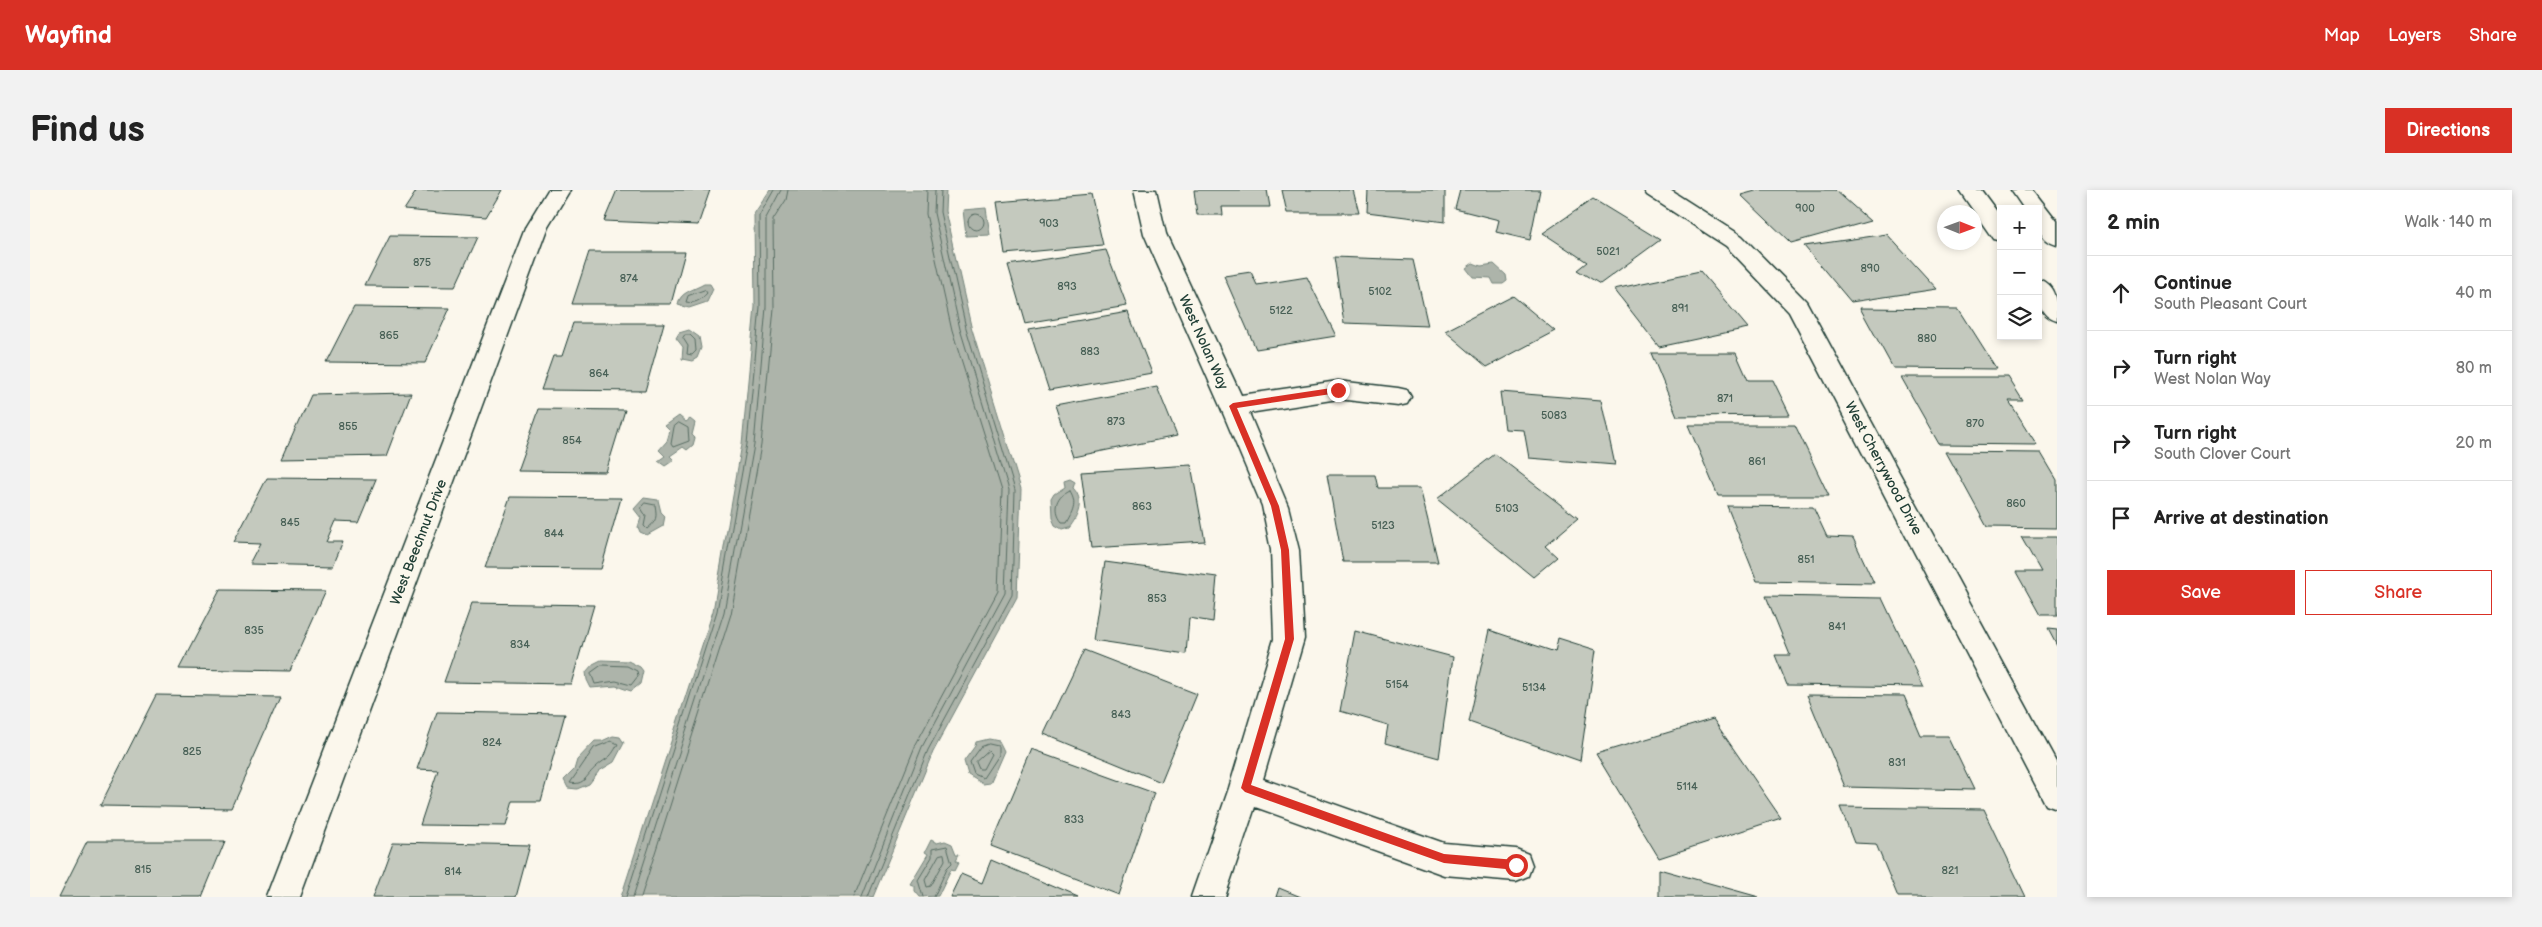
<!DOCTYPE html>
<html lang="en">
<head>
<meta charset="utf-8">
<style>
  :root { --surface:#fff; --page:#f2f2f2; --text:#222; --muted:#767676; --line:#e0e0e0; --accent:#d93025 }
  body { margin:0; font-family:"Balsamiq Sans",sans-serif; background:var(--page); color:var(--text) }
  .controls { position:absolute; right:15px; top:15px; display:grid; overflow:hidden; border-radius:0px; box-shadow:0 2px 8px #0003 }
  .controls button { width:45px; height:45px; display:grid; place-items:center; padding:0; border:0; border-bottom:1px solid var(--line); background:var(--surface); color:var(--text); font:25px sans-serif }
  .compass { position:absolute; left:1907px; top:15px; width:45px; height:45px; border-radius:50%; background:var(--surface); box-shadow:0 2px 8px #0003; rotate:91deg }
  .stop { position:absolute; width:15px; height:15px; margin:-11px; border:4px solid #d93025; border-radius:50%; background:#fff }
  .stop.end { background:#d93025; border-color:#fff; box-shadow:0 1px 5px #0008 }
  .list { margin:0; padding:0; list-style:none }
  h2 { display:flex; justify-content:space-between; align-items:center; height:65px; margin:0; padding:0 20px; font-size:21px }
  h2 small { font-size:16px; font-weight:400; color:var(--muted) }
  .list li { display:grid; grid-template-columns:32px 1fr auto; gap:15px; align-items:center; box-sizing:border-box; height:75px; padding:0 20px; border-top:1px solid var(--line) }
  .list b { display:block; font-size:19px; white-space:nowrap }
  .list p { margin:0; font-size:16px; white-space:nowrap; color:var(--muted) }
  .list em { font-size:16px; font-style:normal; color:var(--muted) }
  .actions { display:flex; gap:10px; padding:15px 20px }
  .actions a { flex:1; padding:11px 0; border:1px solid var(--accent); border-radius:0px; text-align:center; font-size:18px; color:var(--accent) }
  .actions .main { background:var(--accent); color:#fff }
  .icon { flex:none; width:28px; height:28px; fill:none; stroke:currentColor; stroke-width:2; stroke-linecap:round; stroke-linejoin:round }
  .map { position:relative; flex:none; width:2027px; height:707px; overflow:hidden; border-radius:0px }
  header { display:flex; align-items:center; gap:30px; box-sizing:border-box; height:70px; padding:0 25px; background:var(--accent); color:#fff }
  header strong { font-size:24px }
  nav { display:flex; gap:28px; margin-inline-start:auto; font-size:18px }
  .intro { display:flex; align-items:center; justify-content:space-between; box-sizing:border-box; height:120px; padding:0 30px }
  h1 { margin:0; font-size:35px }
  .button { padding:12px 22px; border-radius:0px; background:var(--accent); color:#fff; font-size:18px; font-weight:700 }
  main { display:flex; gap:30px; padding:0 30px }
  aside { flex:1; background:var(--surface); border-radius:0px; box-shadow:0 2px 8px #0003 }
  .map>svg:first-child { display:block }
  .water { fill:#adb4aa; stroke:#74847b }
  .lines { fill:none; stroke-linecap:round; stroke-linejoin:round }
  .shore { stroke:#586d63; stroke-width:1 }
  .building { fill:#c4c9be; stroke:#1f3d34 }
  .minor-casing { stroke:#1f3d34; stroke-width:3 }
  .secondary-casing { stroke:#1f3d34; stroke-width:3 }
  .minor { fill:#fbf7ec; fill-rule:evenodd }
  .secondary { fill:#fbf7ec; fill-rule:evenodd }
  .route { fill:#d93025 }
  .labels { text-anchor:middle; stroke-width:5; stroke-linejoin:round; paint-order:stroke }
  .number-label { font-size:11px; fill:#486056 }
  .street-label { font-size:14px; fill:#1f3d34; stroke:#fbf7ec }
</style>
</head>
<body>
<header>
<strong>Wayfind</strong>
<nav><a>Map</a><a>Layers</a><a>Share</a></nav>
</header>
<div class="intro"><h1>Find us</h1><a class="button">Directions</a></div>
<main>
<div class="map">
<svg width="2027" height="707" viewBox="0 0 2027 707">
  <rect width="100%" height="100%" fill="#fbf7ec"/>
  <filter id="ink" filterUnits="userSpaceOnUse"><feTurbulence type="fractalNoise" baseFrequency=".02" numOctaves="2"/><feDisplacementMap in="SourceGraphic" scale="10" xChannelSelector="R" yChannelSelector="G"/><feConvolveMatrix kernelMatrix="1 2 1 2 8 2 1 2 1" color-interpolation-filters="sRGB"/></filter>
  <g filter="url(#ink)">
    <path class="water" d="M740 0H916L915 21 941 136 991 299 987 407 903 562 843 707H591L683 421 712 254 725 117 724 24Z
      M956 18 960 45 936 46 933 20Z
      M1443 73 1451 76 1464 74 1476 85 1477 91 1473 94H1464L1461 88 1443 87 1436 78Z
      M674 94H680L683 99 677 112 659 118 648 115C649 102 664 100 674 94Z
      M659 140 669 147 671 158 667 168 662 171 652 169 653 157 646 148 649 143Z
      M649 226 656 232 660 229 665 233 662 245 665 248 663 255 657 260 653 257 640 266 644 270 635 276 628 271 635 266 629 260 637 251 640 241 635 236Z
      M1040 289 1045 292 1043 298C1055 310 1048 327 1039 338L1032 340 1025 336 1022 329 1021 310 1024 305 1035 298 1034 291Z
      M614 308 628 310 631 322 635 326 633 336 617 345 610 342 608 337 611 328 604 319Z
      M571 470 598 471 610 477 613 481 610 494 601 501 586 496 561 498 557 490 556 482 563 474Z
      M583 546 590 547 594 553 584 572 569 581 559 594 547 599 538 598 534 590 544 580 547 570 565 551H572Z
      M959 549 969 551 974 561 960 593 953 594 938 585 934 571 945 556 946 552Z
      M901 650 907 653 915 651 922 654 926 664H929L926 670 929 672 925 680 921 679 908 706 890 707 885 701V696L880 694 898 664 895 662Z"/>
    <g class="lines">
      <path class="shore" d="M938 32a8 8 0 1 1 16 0a8 8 0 1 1-16 0Z
        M675 100 677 103C671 110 665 114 656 112L658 106Z
        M655 145H660L665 150 666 161 662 165 657 164 658 156 653 148Z
        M649 233 658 238 659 251 643 257 641 254 644 237Z
        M1040 302C1048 314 1042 323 1036 334H1031C1021 322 1027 308 1040 302Z
        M615 313 625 315C627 327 627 331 617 339L614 336 616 326 611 318Z
        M572 475 597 476 607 481 608 486 601 495 586 491 565 494 561 483Z
        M582 551 588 554C578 572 579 565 566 577 556 585 555 596 540 593L564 558Z
        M959 554 968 556V565L953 588 944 584 940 572 951 557Z
        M958 561 961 564 953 579H949L946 572Z
        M914 664 915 670 901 696 897 697 895 690 909 665Z
        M596 707 687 421 717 254 730 117 729 26 744 0
        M603 707 694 422 724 255 736 117V28L751 0
        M611 707 701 424 731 255 744 118 743 30 756 10 758 0
        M824 707 886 554 968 401 972 301 922 141 896 24 897 0
        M832 707 892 557 975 403 979 300 930 139 904 23 905 0
        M838 707 898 560 982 405 985 300 936 138 910 22 911 0
        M893 707 888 690 902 667V659L917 656 922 673 917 678 904 707"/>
    </g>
    <path class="building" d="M387 0H472L456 27 374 20Z
      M587 0H680L668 35 574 31Z
      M1164 0H1237L1240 17H1192L1193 25H1167Z
      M1252 0H1323L1329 23H1257Z
      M1338 0H1415V32L1337 22Z
      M1430 0H1510L1500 50 1466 42 1469 30 1425 19Z
      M1729 0H1805L1840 31 1761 53 1711 5Z
      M1061 4 1073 55 975 64 967 12Z
      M1563 9 1630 50 1570 94 1547 80 1557 72 1513 43Z
      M1857 44 1907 99 1821 112 1774 56Z
      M360 46 448 47 425 97 335 96Z
      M1076 60 1097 116 995 133 978 75Z
      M559 62H655L641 114H542Z
      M1304 67 1383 70 1398 136 1314 133Z
      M1670 81 1718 138 1629 157 1584 99Z
      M1221 82 1227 95 1277 87 1306 146 1226 159 1194 86Z
      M1483 106 1525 141 1457 177 1415 141Z
      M324 117 420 118 395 173 296 172Z
      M1830 118 1929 119 1967 179 1863 178Z
      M1098 122 1122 183 1019 201 999 139Z
      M543 133H634L615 201 511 200 523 166H532Z
      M1621 163H1706L1718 190H1743L1760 225 1647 226Z
      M1871 187H1978L1993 211H1979L2007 255 1909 254Z
      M1127 197 1147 246 1043 267 1026 216Z
      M1470 202 1571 210 1585 275 1499 268 1494 240 1475 239Z
      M381 203 357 266 252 268 280 205Z
      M509 219 595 220 576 282 487 281Z
      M1658 235H1765L1799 306H1688Z
      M1916 262 2011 263 2027 290V338L1957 337Z
      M1465 264 1548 328 1515 356 1527 367 1503 387 1407 309Z
      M1161 275 1175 351 1061 358 1051 282Z
      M1297 285H1345L1348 298H1390L1408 372H1313Z
      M237 288 346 289 328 332 306 331 297 352H313L303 376 220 374 231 353 204 352Z
      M480 307 591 308 571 379 455 378Z
      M1697 316 1783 317 1797 347 1823 348 1844 393 1727 391Z
      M1991 347H2027V425H2010L1986 382H2011Z
      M1075 372 1187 387 1183 432 1159 428 1156 464 1063 450Z
      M190 400 296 401 260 481 149 479Z
      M1736 406 1852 408 1894 497 1757 495 1745 465H1760Z
      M442 413 564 415 541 494 414 492Z
      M2018 439 2027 440V456Z
      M1459 440 1525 462 1528 448 1566 460 1550 571 1439 532Z
      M1325 441 1423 467 1409 568 1355 553 1358 535 1310 521Z
      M1054 460 1167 504 1131 592 1014 544Z
      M126 505 250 507 201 618 70 616Z
      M1777 505 1874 506 1891 546H1918L1944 600 1815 597Z
      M407 522 535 524 511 611H483L476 636 390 635 408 580 387 579Z
      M1683 529 1751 628 1629 668 1566 564Z
      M1002 559 1124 603 1089 705 961 656Z
      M1810 617 1954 619 1996 707H1868L1846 654 1824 653Z
      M57 651H195L172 707H29Z
      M363 652 500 655 486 707H343Z
      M961 670 1048 707H920L931 684 952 693Z
      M1629 679 1729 707H1629Z
      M1249 698 1271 707H1246Z"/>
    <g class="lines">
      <defs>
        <path id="minor" d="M518 0H540L518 36 271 707H237L496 36Z
          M1104 0H1126L1136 44 1211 205 1308 191 1368 198 1377 200 1381 207 1377 214 1368 216 1308 209 1219 223 1258 316 1269 360 1274 449 1233 589 1414 653 1486 659 1498 664 1502 675 1498 686 1486 691 1414 685 1225 617 1195 707H1161L1199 598 1244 449 1241 360 1232 316 1190 216 1114 44Z
          M1614 0H1640L1712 46 1776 111 2027 573V619L2016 615 1759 122 1696 56 1617 5Z"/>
        <path id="secondary" d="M1929 0H1951L1971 27V51L1963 49Z
          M1981 0H2003L2027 31V55C2009 50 2008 35 2008 19H1994Z
          M2008 89C2027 95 2027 114 2027 131 2007 125 2008 107 2008 89Z"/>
      </defs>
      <use href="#minor" class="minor-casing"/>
      <use href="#secondary" class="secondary-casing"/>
      <use href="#minor" class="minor"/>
      <use href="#secondary" class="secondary"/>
    </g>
  </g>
  <path class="route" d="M1308 197 1312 200 1308 203 1207 218 1249 316 1259 360 1264 449 1221 595 1414 664 1486 670 1491 675 1486 680 1414 673 1215 602 1211 598 1255 449 1251 360 1241 316 1199 216 1203 213Z"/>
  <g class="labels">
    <g class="number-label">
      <text x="1775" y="22">900</text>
      <text x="1019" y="37">903</text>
      <text x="1578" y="65">5021</text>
      <text x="392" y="76">875</text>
      <text x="1840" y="82">890</text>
      <text x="599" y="92">874</text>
      <text x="1037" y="100">893</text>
      <text x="1350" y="105">5102</text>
      <text x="1650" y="122">891</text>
      <text x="1251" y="124">5122</text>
      <text x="359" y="149">865</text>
      <text x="1897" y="152">880</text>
      <text x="1060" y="165">883</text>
      <text x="569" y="187">864</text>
      <text x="1695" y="212">871</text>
      <text x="1524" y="229">5083</text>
      <text x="1086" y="235">873</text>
      <text x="1945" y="237">870</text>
      <text x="318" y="240">855</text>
      <text x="542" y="254">854</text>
      <text x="1727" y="275">861</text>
      <text x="1986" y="317">860</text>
      <text x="1112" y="320">863</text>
      <text x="1477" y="322">5103</text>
      <text x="260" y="336">845</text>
      <text x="1353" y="339">5123</text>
      <text x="524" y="347">844</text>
      <text x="1776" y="373">851</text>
      <text x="1127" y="412">853</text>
      <text x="1807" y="440">841</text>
      <text x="224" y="444">835</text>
      <text x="490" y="458">834</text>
      <text x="1367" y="498">5154</text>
      <text x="1504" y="501">5134</text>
      <text x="1091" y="528">843</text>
      <text x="462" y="556">824</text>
      <text x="162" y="565">825</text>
      <text x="1867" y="576">831</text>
      <text x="1657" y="600">5114</text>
      <text x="1044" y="633">833</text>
      <text x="113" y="683">815</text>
      <text x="1920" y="684">821</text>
      <text x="423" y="685">814</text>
    </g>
    <g class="street-label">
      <text transform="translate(1174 152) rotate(66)" y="5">West Nolan Way</text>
      <text transform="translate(1854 278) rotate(62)" y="5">West Cherrywood Drive</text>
      <text transform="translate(388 352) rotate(-69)" y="5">West Beechnut Drive</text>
    </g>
  </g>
</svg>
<div class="controls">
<button>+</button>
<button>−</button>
<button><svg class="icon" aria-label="layers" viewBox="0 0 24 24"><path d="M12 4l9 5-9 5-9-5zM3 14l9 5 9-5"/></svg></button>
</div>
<svg class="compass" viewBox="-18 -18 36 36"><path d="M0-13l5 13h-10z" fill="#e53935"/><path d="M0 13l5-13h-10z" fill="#767676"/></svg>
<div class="stop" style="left:1486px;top:675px"></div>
<div class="stop end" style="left:1308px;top:200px"></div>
</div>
<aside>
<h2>2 min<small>Walk · 140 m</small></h2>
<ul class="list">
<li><svg class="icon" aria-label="ahead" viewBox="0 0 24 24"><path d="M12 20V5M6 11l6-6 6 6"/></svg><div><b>Continue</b><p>South Pleasant Court</p></div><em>40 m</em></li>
<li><svg class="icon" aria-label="right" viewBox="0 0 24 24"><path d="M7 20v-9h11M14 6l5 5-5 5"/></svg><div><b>Turn right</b><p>West Nolan Way</p></div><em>80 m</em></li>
<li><svg class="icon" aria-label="right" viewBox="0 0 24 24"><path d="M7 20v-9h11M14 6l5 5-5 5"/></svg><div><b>Turn right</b><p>South Clover Court</p></div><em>20 m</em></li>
<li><svg class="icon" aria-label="arrive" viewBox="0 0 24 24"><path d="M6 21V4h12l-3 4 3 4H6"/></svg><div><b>Arrive at destination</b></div></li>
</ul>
<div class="actions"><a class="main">Save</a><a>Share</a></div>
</aside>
</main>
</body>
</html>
